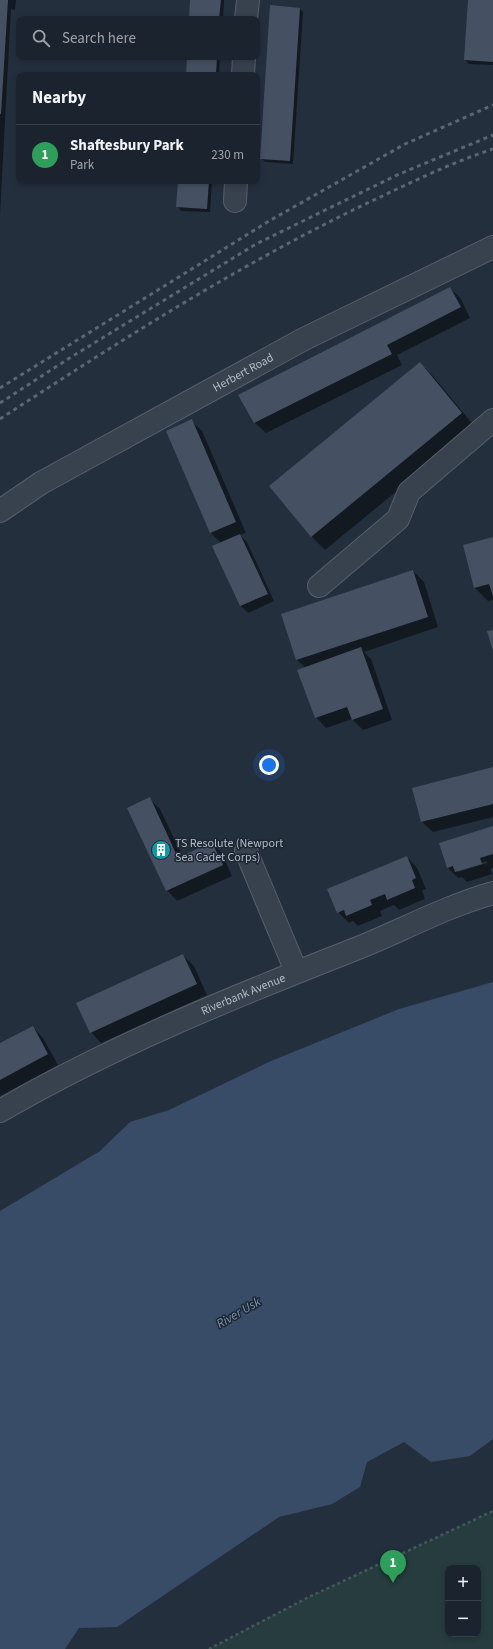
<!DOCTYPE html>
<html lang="en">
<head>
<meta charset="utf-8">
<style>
  :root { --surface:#1b232e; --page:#282f3a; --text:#f1f3f6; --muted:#a0a4aa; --line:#39404a; --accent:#8ab4f8 }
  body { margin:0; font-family:"Source Sans 3",sans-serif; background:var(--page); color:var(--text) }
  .controls { position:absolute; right:12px; bottom:12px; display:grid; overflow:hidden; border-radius:8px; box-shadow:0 2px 6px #0003 }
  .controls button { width:36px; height:36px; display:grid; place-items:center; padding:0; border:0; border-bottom:1px solid var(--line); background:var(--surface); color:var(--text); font:20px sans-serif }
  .you { position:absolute; left:269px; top:765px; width:14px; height:14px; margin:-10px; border:3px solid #fff; border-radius:50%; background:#1a73e8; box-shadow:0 0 0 6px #1a73e833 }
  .badge { display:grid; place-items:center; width:26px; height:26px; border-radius:50%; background:var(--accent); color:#fff; font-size:13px; font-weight:700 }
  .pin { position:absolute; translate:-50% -33px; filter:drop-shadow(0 1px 2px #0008) }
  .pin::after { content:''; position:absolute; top:21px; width:14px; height:12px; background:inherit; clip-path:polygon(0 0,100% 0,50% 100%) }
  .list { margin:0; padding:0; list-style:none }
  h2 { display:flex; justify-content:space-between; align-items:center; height:52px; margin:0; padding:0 16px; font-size:17px }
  h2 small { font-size:13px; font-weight:400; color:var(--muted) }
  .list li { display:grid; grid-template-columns:26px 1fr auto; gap:12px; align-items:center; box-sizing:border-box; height:60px; padding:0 16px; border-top:1px solid var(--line) }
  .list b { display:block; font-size:15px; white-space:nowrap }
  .list p { margin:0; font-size:13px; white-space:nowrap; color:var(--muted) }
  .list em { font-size:13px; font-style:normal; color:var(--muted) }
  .icon { flex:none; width:22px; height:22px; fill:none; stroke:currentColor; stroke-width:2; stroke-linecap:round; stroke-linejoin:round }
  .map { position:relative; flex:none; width:493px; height:1649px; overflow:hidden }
  .search { position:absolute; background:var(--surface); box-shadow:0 2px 6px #0003; left:16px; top:16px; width:244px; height:44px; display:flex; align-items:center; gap:10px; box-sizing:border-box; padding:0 14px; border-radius:8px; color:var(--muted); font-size:15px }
  .panel { position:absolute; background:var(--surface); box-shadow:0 2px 6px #0003; left:16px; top:72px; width:244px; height:112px; border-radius:8px }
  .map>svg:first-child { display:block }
  .green { fill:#263c3f; fill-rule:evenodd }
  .water { fill:#394c67 }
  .shadow { fill:#0007; fill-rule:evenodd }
  .building { fill:#455162 }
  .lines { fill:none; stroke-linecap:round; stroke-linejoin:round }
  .minor-casing { stroke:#565f6c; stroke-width:24 }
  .path { stroke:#44595c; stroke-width:2.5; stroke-dasharray:3 3; stroke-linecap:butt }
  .minor { stroke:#38414e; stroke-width:22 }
  .rail { stroke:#5a6575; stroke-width:3; stroke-dasharray:4 4; stroke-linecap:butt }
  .labels { text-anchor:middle; stroke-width:3; stroke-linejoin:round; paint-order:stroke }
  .street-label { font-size:12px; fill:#b4bcc9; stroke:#1d2633 }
  .poi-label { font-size:12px; fill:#b4bcc9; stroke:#1d2633; text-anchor:start }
  .water-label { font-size:13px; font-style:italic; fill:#7c92b1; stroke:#1d2633 }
</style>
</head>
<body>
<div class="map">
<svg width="493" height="1649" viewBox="0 0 493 1649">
  <rect width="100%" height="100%" fill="#242f3e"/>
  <path class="green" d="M493 1511V1649H209L307 1598ZM448 1568H478V1634H448Z"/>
  <path class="water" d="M493 982V1439L470 1456 431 1462 404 1442 367 1462 360 1487 332 1504 279 1517 117 1627 79 1628 65 1649H0V1211L100 1151 130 1122 169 1110 271 1061 399 1009Z"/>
  <path class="shadow" d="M0 0H16L15 10 11 9 0 215Z
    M191 0H224L223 19H190Z
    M469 0H493V65L469 64 465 60Z
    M300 9 303 12 293 164 265 162 261 158Z
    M188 57H220L219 75H186Z
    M179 181H212L210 212 181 211 178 207Z
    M450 288 461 299 470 318 397 355 402 365 266 433 255 423 240 396Z
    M420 363 433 376 475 427 325 550 312 537 270 486Z
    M192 421 202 431 246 533 240 535 247 542 274 601 248 613 241 606 214 547 221 543 211 533 167 431Z
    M493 538V600L488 601 475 588 464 546Z
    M413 571 424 582 438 627 364 652 371 659 392 720 363 730 352 719 326 728 316 717 306 668 297 660 282 614Z
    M493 768V817L433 832 422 822 413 789Z
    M150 799 160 809 183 857 212 843 222 854 232 876 177 901 167 890Z
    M493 827V868L490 869 492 874 467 882 462 877 458 878 448 868ZM487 861V863L458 872 457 871Z
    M407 857 417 868 426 889 422 890 425 899 399 910 394 905 380 911 382 916 358 926 353 921 349 923 338 912Z
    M183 955 194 966 207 995 101 1043 91 1032Z
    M33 1027 43 1038 58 1065 0 1096V1044Z"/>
  <path class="building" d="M0 0H8L1 114H0Z
    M190 0H221L219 19H189Z
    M468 0H493V62L464 60Z
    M270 5 300 8 290 161 260 159Z
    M187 57H217L216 75H186Z
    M178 181H209L207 209 176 207Z
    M450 287 461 307 387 345 392 354 254 423 238 395Z
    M420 362 462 413 311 537 269 486Z
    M192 419 236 522 210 533 166 431Z
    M240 534 268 594 240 606 212 546Z
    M493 537V596L489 584 474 588 463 545Z
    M413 570 428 617 296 660 281 614Z
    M493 630V651L487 631Z
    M361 647 383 709 352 720 347 707 315 718 297 670Z
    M493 767V804L421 822 412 788Z
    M150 797 178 858 212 842 223 865 166 891 127 808Z
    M493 826V854L480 858 482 864 455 872 453 866 447 868 439 843Z
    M407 856 416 878 412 880 415 888 387 900 385 894 370 900 372 905 346 916 344 910 337 913 327 889Z
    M183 954 197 984 90 1033 76 1003Z
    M33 1026 48 1054 0 1080V1043Z"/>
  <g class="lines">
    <defs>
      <g id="minor">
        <path d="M246 19 248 0"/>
        <path d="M243 75 244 57"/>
        <path d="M235 201 236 181"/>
        <path id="s1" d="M0 511 41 483 304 339 493 247"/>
        <path d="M319 586 398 519 409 492 493 420"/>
        <path d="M246 851 296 971"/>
        <path id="s2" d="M0 1111C112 1046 233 997 353 950 399 932 444 907 493 893"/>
      </g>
    </defs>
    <use href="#minor" class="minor-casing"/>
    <path class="path" d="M209 1649 307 1598 493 1511"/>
    <use href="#minor" class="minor"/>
    <path class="rail" d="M0 388 269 221 405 144 493 105
      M0 403 68 359 256 244 397 175 493 135
      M0 419C123 339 243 262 376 199 414 181 453 162 493 149"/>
  </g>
  <defs>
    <symbol id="building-disc" viewBox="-11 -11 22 22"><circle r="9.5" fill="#0f9aa8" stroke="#1d2633"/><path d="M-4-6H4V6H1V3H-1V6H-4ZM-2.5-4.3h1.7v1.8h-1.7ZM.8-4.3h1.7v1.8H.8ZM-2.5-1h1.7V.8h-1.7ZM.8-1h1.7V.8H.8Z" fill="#fff"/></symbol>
  </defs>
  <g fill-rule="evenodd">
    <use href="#building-disc" x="150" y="839" width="22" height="22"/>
  </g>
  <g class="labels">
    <g class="street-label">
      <text dy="4" stroke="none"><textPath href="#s1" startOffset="280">Herbert Road</textPath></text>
      <text dy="4" stroke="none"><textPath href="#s2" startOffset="270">Riverbank Avenue</textPath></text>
    </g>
    <g class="poi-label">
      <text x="175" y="847">TS Resolute (Newport<tspan x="175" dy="14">Sea Cadet Corps)</tspan></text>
    </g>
    <g class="water-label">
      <text transform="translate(238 1312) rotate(-30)" y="5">River Usk</text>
    </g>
  </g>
</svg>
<div class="controls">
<button>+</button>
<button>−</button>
</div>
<div class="you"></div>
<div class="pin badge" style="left:393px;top:1583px;background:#2e9e5b">1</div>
<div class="search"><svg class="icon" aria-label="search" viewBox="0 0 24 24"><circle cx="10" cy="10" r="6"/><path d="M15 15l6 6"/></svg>Search here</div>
<section class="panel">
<h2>Nearby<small></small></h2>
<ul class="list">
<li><span class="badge" style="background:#2e9e5b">1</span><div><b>Shaftesbury Park</b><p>Park</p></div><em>230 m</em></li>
</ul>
</section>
</div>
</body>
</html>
